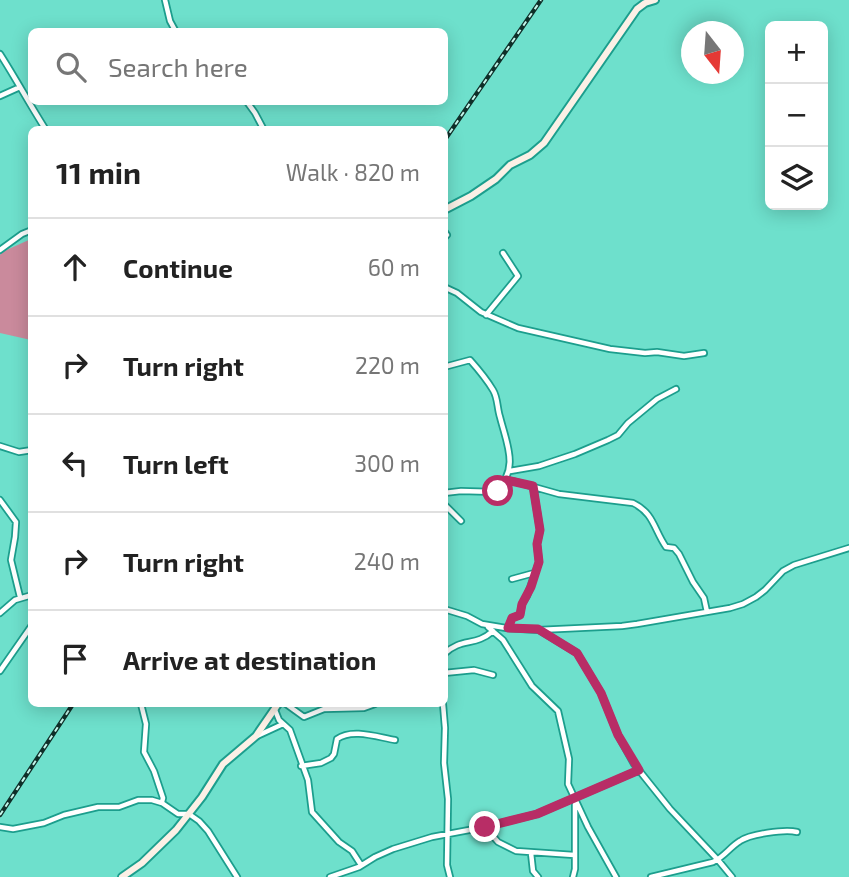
<!DOCTYPE html>
<html lang="en">
<head>
<meta charset="utf-8">
<style>
  :root { --surface:#fff; --page:#f2f2f2; --text:#222; --muted:#767676; --line:#e0e0e0 }
  body { margin:0; font-family:"Exo 2",sans-serif; background:var(--page); color:var(--text) }
  .controls { position:absolute; right:21px; top:21px; display:grid; overflow:hidden; border-radius:10px; box-shadow:0 4px 18px #0003 }
  .controls button { width:63px; height:63px; display:grid; place-items:center; padding:0; border:0; border-bottom:2px solid var(--line); background:var(--surface); color:var(--text); font:35px sans-serif }
  .compass { position:absolute; left:681px; top:21px; width:63px; height:63px; border-radius:50%; background:var(--surface); box-shadow:0 4px 18px #0003; rotate:163deg }
  .stop { position:absolute; width:21px; height:21px; margin:-16px; border:5px solid #b82d66; border-radius:50%; background:#fff }
  .stop.end { background:#b82d66; border-color:#fff; box-shadow:0 2px 7px #0008 }
  .list { margin:0; padding:0; list-style:none }
  h2 { display:flex; justify-content:space-between; align-items:center; height:91px; margin:0; padding:0 28px; font-size:30px }
  h2 small { font-size:23px; font-weight:400; color:var(--muted) }
  .list li { display:grid; grid-template-columns:46px 1fr auto; gap:21px; align-items:center; box-sizing:border-box; height:98px; padding:0 28px; border-top:2px solid var(--line) }
  .list b { display:block; font-size:26px; white-space:nowrap }
  .list em { font-size:23px; font-style:normal; color:var(--muted) }
  .icon { flex:none; width:38px; height:38px; fill:none; stroke:currentColor; stroke-width:2; stroke-linecap:round; stroke-linejoin:round }
  .map { position:relative; flex:none; width:849px; height:877px; overflow:hidden }
  .search { position:absolute; background:var(--surface); box-shadow:0 4px 18px #0003; left:28px; top:28px; width:420px; height:77px; display:flex; align-items:center; gap:18px; box-sizing:border-box; padding:0 24px; border-radius:10px; color:var(--muted); font-size:26px }
  .panel { position:absolute; background:var(--surface); box-shadow:0 4px 18px #0003; left:28px; top:126px; width:420px; height:581px; border-radius:10px }
  .map>svg:first-child { display:block }
  .green { fill:#ca8a9c }
  .lines { fill:none; stroke-linecap:round; stroke-linejoin:round }
  .street-casing { stroke:#1c9e8d; stroke-width:8 }
  .secondary-casing { stroke:#1c9e8d; stroke-width:10 }
  .street { stroke:#fff; stroke-width:4.5 }
  .secondary { stroke:#fcf0e6; stroke-width:6 }
  .rail-casing { stroke:#0f2f29; stroke-width:4.5 }
  .rail { stroke:#c3f6eb; stroke-width:2; stroke-dasharray:5; stroke-linecap:butt }
  .route { stroke:#b82d66; stroke-width:9 }
</style>
</head>
<body>
<div class="map">
<svg width="849" height="877" viewBox="0 0 849 877">
  <rect width="100%" height="100%" fill="#6ee0cc"/>
  <path class="green" d="M31 239 32 340H31L0 333V255L2 252Z"/>
  <g class="lines">
    <defs>
      <path id="street" d="M165 0 170 21 176 32
        M0 54C16 79 30 105 46 130
        M0 96 20 87
        M247 102 255 113 264 130
        M444 231 447 235 444 238
        M0 250 22 234 32 230
        M444 287 457 293 481 312 518 328 610 349 645 353 657 352 684 356 704 353
        M486 315 518 276 503 253
        M444 367 470 360C478 369 487 380 493 390 498 398 497 408 500 417 507 445 520 469 495 492L461 491 444 493
        M0 446 19 452 32 450
        M510 471 539 466 575 454 608 440 618 435 628 423 657 399 676 389
        M506 479 559 494 633 503C654 513 654 530 666 547L674 548 679 554 693 582 704 598 707 612
        M0 500 16 522 15 537 11 560 20 597
        M444 504 461 521
        M512 579 534 573
        M444 609 467 616 482 624 506 628 538 630 622 626 637 624 730 608 743 604 756 597 765 590 783 571 794 565 849 548
        M0 613 15 600 32 595
        M488 627 503 640 532 686 558 711 569 759 568 784 588 827 616 877
        M508 628 512 618 520 615 522 604 527 596 539 562 537 544 540 530 533 486
        M539 630 577 653 601 693 618 735 634 764 670 809 718 860 732 877
        M444 654C462 637 475 647 493 631
        M0 671 32 625
        M444 673 474 670 493 675
        M141 704 146 724 144 752 154 771 163 798 162 802
        M286 704 304 717 324 709 364 708 375 704
        M443 704 445 728 444 763 448 799 447 865 450 877
        M275 710 279 720 290 730 308 780 312 812 339 842 352 851 361 865
        M257 736 283 724
        M301 766 321 763 331 758 334 754 337 739C352 728 377 737 395 740
        M0 827 13 829 44 823 64 815 98 807H119L138 800H152L162 803 178 814H189L199 821 208 831 237 877
        M485 827 498 842 516 851 574 855
        M531 853 533 871 538 877
        M330 877 359 867 375 857 393 849 432 837 485 827 537 814 639 770
        M573 877 575 869V804
        M651 877 713 862C724 857 730 847 740 841 750 834 785 829 797 832"/>
      <path id="secondary" d="M444 210 471 196 496 179 510 165 530 155 544 143 637 9 645 3 655 0
        M122 877 142 863 176 830 202 797 223 764 256 736 278 704"/>
    </defs>
    <use href="#street" class="street-casing"/>
    <use href="#secondary" class="secondary-casing"/>
    <use href="#street" class="street"/>
    <use href="#secondary" class="secondary"/>
    <defs>
      <path id="rail" d="M444 141 541 0
        M0 815 73 704"/>
    </defs>
    <use href="#rail" class="rail-casing"/>
    <use href="#rail" class="rail"/>
  </g>
  <g class="lines">
    <path class="route" d="M485 827 537 814 639 770 618 735 601 693 577 653 538 629 508 628 512 618 520 615 522 604 531 587 539 562 537 544 540 530 533 486 506 480 498 491"/>
  </g>
</svg>
<div class="controls">
<button>+</button>
<button>−</button>
<button><svg class="icon" aria-label="layers" viewBox="0 0 24 24"><path d="M12 4l9 5-9 5-9-5zM3 14l9 5 9-5"/></svg></button>
</div>
<svg class="compass" viewBox="-18 -18 36 36"><path d="M0-13l5 13h-10z" fill="#e53935"/><path d="M0 13l5-13h-10z" fill="#767676"/></svg>
<div class="stop" style="left:498px;top:491px"></div>
<div class="stop end" style="left:485px;top:827px"></div>
<div class="search"><svg class="icon" aria-label="search" viewBox="0 0 24 24"><circle cx="10" cy="10" r="6"/><path d="M15 15l6 6"/></svg>Search here</div>
<section class="panel">
<h2>11 min<small>Walk · 820 m</small></h2>
<ul class="list">
<li><svg class="icon" aria-label="ahead" viewBox="0 0 24 24"><path d="M12 20V5M6 11l6-6 6 6"/></svg><div><b>Continue</b></div><em>60 m</em></li>
<li><svg class="icon" aria-label="right" viewBox="0 0 24 24"><path d="M7 20v-9h11M14 6l5 5-5 5"/></svg><div><b>Turn right</b></div><em>220 m</em></li>
<li><svg class="icon" aria-label="left" viewBox="0 0 24 24"><path d="M17 20v-9H6M10 6l-5 5 5 5"/></svg><div><b>Turn left</b></div><em>300 m</em></li>
<li><svg class="icon" aria-label="right" viewBox="0 0 24 24"><path d="M7 20v-9h11M14 6l5 5-5 5"/></svg><div><b>Turn right</b></div><em>240 m</em></li>
<li><svg class="icon" aria-label="arrive" viewBox="0 0 24 24"><path d="M6 21V4h12l-3 4 3 4H6"/></svg><div><b>Arrive at destination</b></div></li>
</ul>
</section>
</div>
</body>
</html>
